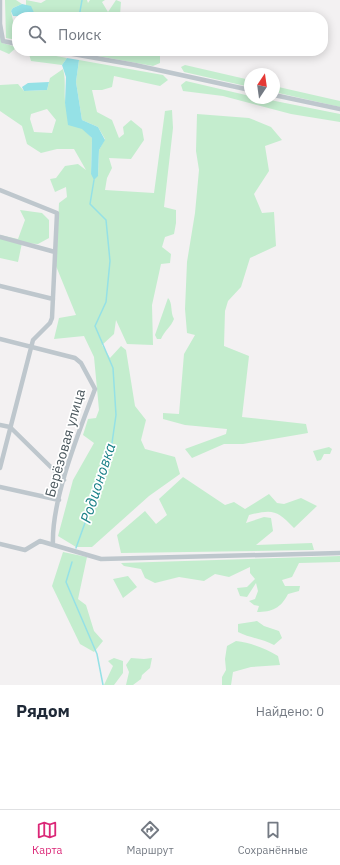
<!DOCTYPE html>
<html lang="ru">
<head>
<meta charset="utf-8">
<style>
  :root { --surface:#fff; --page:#f2f2f3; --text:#1f2937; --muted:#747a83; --line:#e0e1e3; --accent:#db2777 }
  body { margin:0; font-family:"IBM Plex Sans",sans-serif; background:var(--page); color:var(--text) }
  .compass { position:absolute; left:244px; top:68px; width:36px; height:36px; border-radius:50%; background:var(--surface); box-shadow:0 2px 10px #0003; rotate:13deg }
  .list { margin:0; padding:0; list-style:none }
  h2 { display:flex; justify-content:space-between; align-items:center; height:52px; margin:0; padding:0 16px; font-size:17px }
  h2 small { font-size:13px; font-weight:400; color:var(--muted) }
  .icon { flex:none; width:22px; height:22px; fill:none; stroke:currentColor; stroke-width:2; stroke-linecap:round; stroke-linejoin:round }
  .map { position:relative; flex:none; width:340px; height:685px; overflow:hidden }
  .search { position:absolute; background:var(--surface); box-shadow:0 2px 10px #0003; left:12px; right:12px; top:12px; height:44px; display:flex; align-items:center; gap:10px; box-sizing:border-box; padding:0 14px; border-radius:16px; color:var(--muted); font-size:15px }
  .sheet { height:124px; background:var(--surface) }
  nav { display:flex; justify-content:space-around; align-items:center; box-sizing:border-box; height:56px; border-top:1px solid var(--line); background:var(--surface); font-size:11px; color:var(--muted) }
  nav a { display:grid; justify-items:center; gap:2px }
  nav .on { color:var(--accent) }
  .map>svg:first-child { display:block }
  .green { fill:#c4edce; fill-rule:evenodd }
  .water { fill:#95e1e6 }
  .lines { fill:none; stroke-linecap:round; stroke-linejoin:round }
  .stream { stroke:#95e1e6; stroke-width:1.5 }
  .minor { stroke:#bec7cd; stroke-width:4.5 }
  .labels { text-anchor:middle; stroke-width:3.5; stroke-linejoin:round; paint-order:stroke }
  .street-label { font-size:14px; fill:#4a575d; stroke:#fff }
  .water-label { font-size:15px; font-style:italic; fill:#177f86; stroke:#fff }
</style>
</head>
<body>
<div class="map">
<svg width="340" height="685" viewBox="0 0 340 685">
  <rect width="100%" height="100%" fill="#f3f1f2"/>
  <path class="green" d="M5 0H16L22 4 13 8 11 11 17 40 6 38Z
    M26 0 41 3 46 0H87L88 3 90 0H105L102 2 108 12 116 0 121 2 120 15V17H36L26 5Z
    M0 31 2 43 17 47 9 54 0 50Z
    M70 51H147L160 56V63L153 66Z
    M34 52 67 58 62 65 31 61 29 54Z
    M79 60 163 75 168 80 160 86 114 76 112 87 102 90H92L97 112 112 120 119 138 124 134 123 127 131 120 142 129 144 140 131 159 109 158 112 168 107 178 105 190 154 193 165 111 172 110 173 128 164 207 176 210V223L174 234 165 237 162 247 171 254 170 263 161 264 152 305 153 345 127 344 116 320 114 334 102 345 110 358 121 346 126 350 135 406 146 420 141 440 145 449 175 457 180 474 149 496 92 547H76L58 536 73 480 94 443 83 435 88 419 96 418 99 410 94 357 84 336 54 339 59 318 76 315 56 266 59 203 67 197 66 187 55 192 50 179 56 178 65 166 78 164 86 170 74 149H57L41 153 27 144 22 126 0 111V85L18 84 24 91 47 90 50 78 63 69C66 80 64 90 65 101 65 111 85 131 92 138L91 174 98 176 99 150 105 139 98 127 82 120 76 82ZM47 109 56 120 52 133 34 132 30 119 31 114Z
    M185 65 250 80V87L184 72 181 67Z
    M186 81 250 96V98H260L340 114V122L291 114 223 96 183 91 181 85Z
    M274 86 340 101V107L274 92Z
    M197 114 249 118 271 127 282 140 265 146 269 171 254 194 262 213 274 212 276 246 250 258 241 287 228 301 225 311 224 346 249 356 242 417 306 424 308 433 243 444H224L192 458 185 449 226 434 227 429 185 425 163 419V413L179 414 184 354 195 335 187 333 185 309 187 262 195 213 199 170 196 151Z
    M20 210 42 213 49 220V238L38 244 22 243 18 262 0 258V235L18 239 25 220Z
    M168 298C173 303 170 312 174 319 171 327 164 331 161 339H157L155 335Z
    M329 447 332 449 330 454H324L321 460 317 461 313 451Z
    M183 477 225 505 234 502 245 509 269 494 277 503 284 504 301 498 317 506 294 528C277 510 273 509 249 515L246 523 264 517 271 518 273 531 256 545 312 543 314 550 121 553 117 535 145 511 156 524 167 515 159 499Z
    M63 552 87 557 78 599 86 605 94 631 103 641 94 652 80 644 52 586Z
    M340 556V562L299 563 292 577 282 580 285 586H300L299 591 288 594C281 608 272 612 257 612L259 606 254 605 249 601 255 599 258 591 256 583 247 597 240 596 237 588 247 587 255 579 250 573V567L229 577 215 574 204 581 179 577 155 583 145 578 141 569 124 566 121 563Z
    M128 576 137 587 123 598 113 579Z
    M257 621 264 626 279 631 282 638 274 645C263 639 250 638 238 632V624Z
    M236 641C251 643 265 648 278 656L280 665 251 667 233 672 231 685H222V677L226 670 225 659 227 646Z
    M114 658 123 661V673L114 685H104L113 666 108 661Z
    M131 658 144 659 152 658 150 668 142 675 141 679 133 685H126L129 672 126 665Z"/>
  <path class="water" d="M22 4 31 6 36 17 13 16 11 11 13 8Z
    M67 58 79 60 76 82 82 120 98 127 105 140 99 150 98 176 94 180 91 174 92 138 82 129 68 125 65 103 66 77 62 65Z
    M49 82 47 90 24 91 22 87 28 83Z"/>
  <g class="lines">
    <path class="stream" d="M79 17 82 0
      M76 548 111 450 116 415 113 368 95 326 106 302 110 261 106 220 90 204 94 180
      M72 562 66 582 97 654 103 685"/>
    <path class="minor" d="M0 0V24L3 41 17 44
      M56 51 135 65 250 90
      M274 95 340 109
      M0 190 57 213 52 318 50 323 33 340 0 468
      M0 237 55 252
      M0 286 53 299
      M0 339 75 358 81 363 95 389C79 432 51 500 53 545
      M0 425 10 427 64 480
      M0 487 59 500
      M0 544 25 550 40 541 101 559 340 553"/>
  </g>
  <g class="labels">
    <g class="street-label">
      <text transform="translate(65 443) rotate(-74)" y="5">Берёзовая улица</text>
    </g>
    <g class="water-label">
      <text transform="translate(98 483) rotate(-72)" y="5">Родионовка</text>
    </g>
  </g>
</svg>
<svg class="compass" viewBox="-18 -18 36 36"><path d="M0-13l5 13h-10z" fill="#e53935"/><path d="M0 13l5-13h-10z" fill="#747a83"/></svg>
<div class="search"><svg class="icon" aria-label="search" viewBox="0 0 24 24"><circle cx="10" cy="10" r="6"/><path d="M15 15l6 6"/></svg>Поиск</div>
</div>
<section class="sheet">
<h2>Рядом<small>Найдено: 0</small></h2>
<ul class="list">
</ul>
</section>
<nav>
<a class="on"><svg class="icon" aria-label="map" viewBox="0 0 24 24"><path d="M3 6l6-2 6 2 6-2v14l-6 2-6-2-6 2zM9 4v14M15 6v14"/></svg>Карта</a>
<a><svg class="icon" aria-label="directions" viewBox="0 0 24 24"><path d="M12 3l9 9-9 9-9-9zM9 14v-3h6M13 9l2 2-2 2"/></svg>Маршрут</a>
<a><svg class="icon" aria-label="saved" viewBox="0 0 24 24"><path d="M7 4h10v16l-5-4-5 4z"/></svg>Сохранённые</a>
</nav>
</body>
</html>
